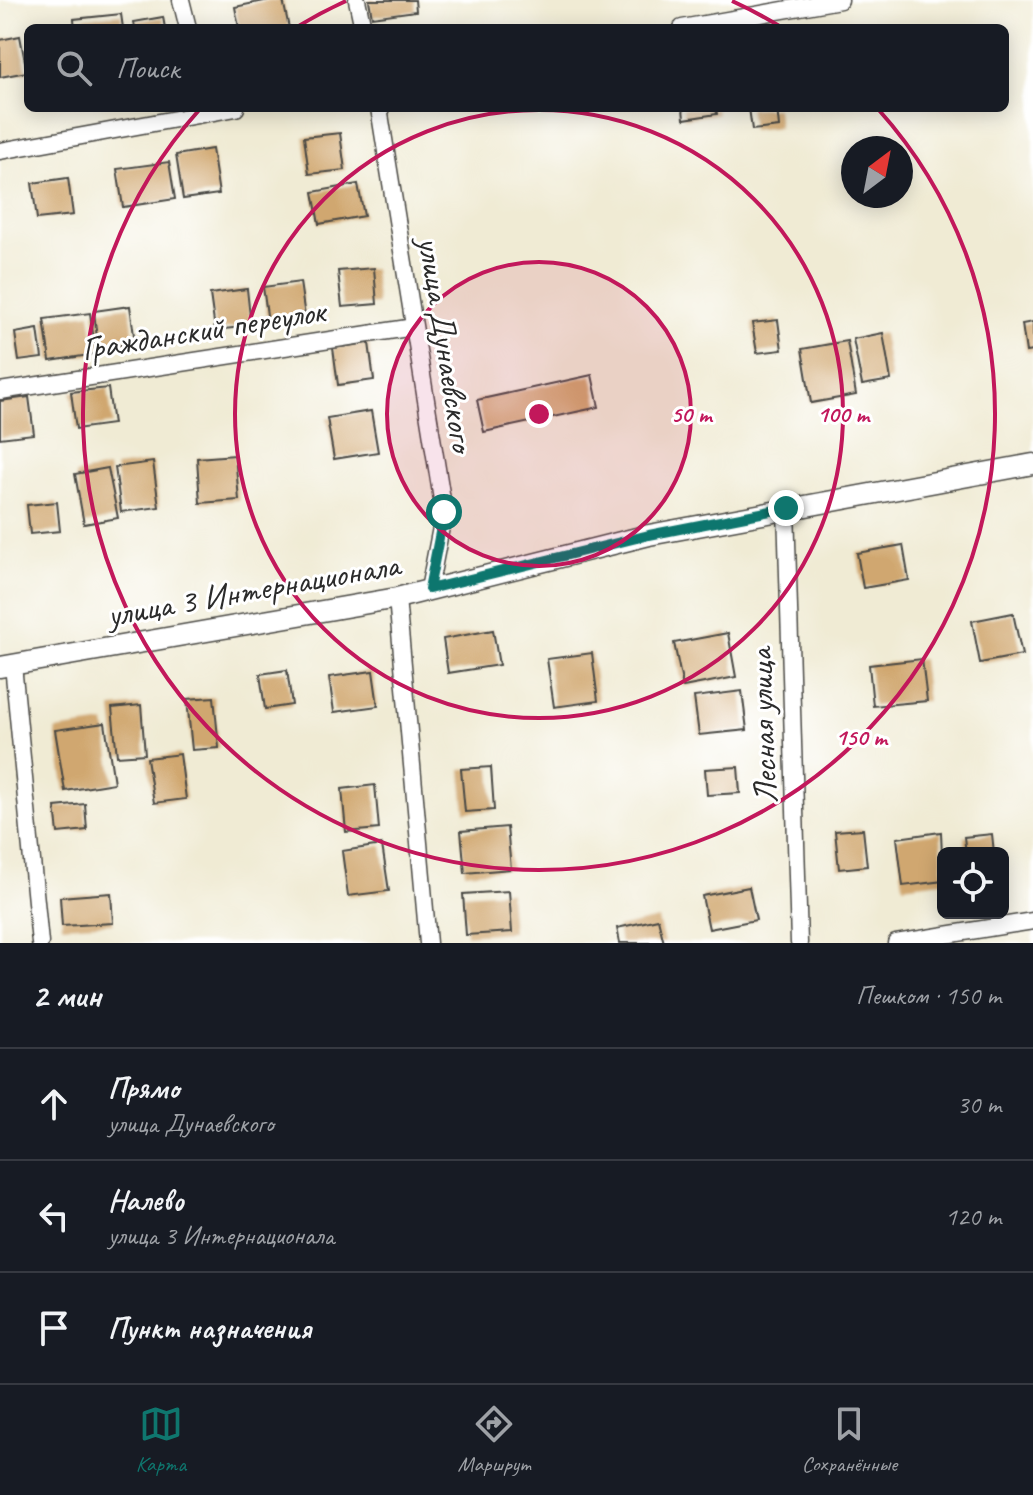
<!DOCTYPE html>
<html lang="ru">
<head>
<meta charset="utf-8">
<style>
  :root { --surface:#171b24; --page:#20242c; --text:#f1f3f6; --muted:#9ea1a6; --line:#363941; --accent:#0f766e }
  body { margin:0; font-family:Caveat,sans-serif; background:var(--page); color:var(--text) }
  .controls { position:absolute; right:24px; bottom:24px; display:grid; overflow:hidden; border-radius:12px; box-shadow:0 4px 20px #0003 }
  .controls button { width:72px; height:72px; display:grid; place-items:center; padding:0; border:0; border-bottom:2px solid var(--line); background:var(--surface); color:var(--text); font:40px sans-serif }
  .compass { position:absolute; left:841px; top:136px; width:72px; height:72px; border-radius:50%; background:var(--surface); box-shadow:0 4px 20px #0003; rotate:32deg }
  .stop { position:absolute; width:24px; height:24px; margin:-18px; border:6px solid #0f766e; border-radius:50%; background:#fff }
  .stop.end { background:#0f766e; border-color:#fff; box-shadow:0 2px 8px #0008 }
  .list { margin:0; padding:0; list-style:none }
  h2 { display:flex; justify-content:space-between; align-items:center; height:104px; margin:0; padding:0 32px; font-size:34px }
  h2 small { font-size:26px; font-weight:400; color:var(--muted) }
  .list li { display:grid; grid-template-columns:52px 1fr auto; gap:24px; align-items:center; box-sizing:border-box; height:112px; padding:0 32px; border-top:2px solid var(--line) }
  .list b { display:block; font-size:30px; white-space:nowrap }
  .list p { margin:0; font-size:26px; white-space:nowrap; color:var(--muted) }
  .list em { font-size:26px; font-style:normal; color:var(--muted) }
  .icon { flex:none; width:44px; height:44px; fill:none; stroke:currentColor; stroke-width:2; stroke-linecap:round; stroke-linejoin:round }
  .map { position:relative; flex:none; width:1033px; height:943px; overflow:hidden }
  .search { position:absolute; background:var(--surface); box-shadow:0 4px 20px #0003; left:24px; right:24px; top:24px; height:88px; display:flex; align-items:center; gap:20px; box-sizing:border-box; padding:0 28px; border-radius:12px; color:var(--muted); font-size:30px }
  .sheet { height:440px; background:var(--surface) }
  nav { display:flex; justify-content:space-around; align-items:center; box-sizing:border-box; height:112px; border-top:2px solid var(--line); background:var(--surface); font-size:22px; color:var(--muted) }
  nav a { display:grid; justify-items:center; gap:4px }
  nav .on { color:var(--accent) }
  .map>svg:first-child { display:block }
  .building { fill:#d0a76f }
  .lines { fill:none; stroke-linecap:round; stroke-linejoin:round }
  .minor-casing { stroke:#494844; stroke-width:19 }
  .tertiary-casing { stroke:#494844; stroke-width:23 }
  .minor { stroke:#fff; stroke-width:16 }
  .tertiary { stroke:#fff; stroke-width:20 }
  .route { stroke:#0f766e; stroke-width:10 }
  .ring { fill:none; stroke:#c2185b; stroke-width:4 }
  .labels { text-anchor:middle; stroke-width:6; stroke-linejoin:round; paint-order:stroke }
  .street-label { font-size:34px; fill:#2b2b2b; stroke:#fff }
  .centre { fill:#c2185b; stroke:#fff; stroke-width:4 }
  .ring-label { font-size:24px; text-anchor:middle; font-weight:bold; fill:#c2185b; stroke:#fff; stroke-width:6; stroke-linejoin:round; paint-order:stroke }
</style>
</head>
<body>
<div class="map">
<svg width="1033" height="943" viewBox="0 0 1033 943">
  <rect width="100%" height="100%" fill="#fff"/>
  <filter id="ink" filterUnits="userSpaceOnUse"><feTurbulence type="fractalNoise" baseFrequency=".0125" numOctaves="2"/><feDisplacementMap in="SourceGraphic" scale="16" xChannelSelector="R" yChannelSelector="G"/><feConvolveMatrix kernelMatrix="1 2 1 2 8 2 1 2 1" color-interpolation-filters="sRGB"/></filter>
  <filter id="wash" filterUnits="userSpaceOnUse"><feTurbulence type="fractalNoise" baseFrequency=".006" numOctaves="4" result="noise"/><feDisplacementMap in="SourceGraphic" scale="32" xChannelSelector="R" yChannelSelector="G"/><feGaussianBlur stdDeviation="1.8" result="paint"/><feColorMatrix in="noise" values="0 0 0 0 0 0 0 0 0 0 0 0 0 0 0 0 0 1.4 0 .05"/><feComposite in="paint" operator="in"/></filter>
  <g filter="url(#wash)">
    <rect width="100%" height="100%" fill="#f0ebd4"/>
    <g id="blocks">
      <path class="building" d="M269 0H283L289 28H239L235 7Z
        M369 0H415L416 11 372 17Z
        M121 14 123 28H75L74 19Z
        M163 17 165 28H135L134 22Z
        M20 36 27 72 0 77V40Z
        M683 108H716L717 114 684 119Z
        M749 108H777L779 127 752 130Z
        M340 133 345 170 309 174 304 137Z
        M212 149 219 194 183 199 176 155Z
        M169 162 175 199 123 207 117 169Z
        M68 178 73 215 37 219 32 183Z
        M358 184 364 216 319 224 313 192Z
        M374 268 377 304 342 307 338 271Z
        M300 282 305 317 268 322 263 287Z
        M247 289 251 326 215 330 210 294Z
        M130 306 135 343 98 348 94 311Z
        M90 313 96 354 50 361 44 319Z
        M778 320 782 350 757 353 752 323Z
        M1033 322V351L1026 352 1022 324Z
        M38 329 42 358 19 361 15 333Z
        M883 333 891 380 862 385 853 339Z
        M847 341 856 395 811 403 802 349Z
        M369 343 374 380 338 385 333 348Z
        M592 375 599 407 484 432 477 400Z
        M108 388 113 424 76 429 71 392Z
        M29 397 34 434 0 438V401Z
        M371 411 378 452 334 459 327 418Z
        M235 455 239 500 200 503 197 458Z
        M153 462 159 507 121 512 115 467Z
        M108 468 118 518 84 524 75 474Z
        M57 502 60 531 30 534 27 505Z
        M903 545 909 580 863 588 857 553Z
        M1013 613 1022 655 980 663 972 621Z
        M493 630 499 665 448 673 443 639Z
        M728 633 736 677 683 687 674 643Z
        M592 653 598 701 554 707 547 659Z
        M922 659 927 701 873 706 869 665Z
        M287 670 292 705 265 709 260 674Z
        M373 671 378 706 334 712 329 677Z
        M742 691 747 730 699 735 694 697Z
        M214 697 219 748 192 750 187 699Z
        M141 705 145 754 117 756 112 708Z
        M105 723 114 783 65 791 55 730Z
        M180 754 186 799 154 803 147 758Z
        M491 767 494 810 465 812 461 769Z
        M738 767 740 793 707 795 705 769Z
        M375 785 379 829 346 832 342 789Z
        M85 804 87 830 58 833 55 807Z
        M507 827 511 869 465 873 461 831Z
        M863 829 867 866 839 869 835 831Z
        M941 832 943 881 903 886 897 838Z
        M992 834 994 853H966L964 837Z
        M382 845 389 891 348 896 342 851Z
        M749 887 756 920 709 929 702 896Z
        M509 891 512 932 466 935 463 894Z
        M111 893 113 923 62 926 60 897Z
        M658 919 664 943H620L617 928Z"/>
    </g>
  </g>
  <g filter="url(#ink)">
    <use href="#blocks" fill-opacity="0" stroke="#494844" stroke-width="2"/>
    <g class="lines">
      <defs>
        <path id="minor" d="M181 0 188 28
          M357 0 363 28
          M682 28 840 0
          M379 108 444 512 429 589
          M0 151 236 108
          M0 391 414 327
          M786 508 799 943
          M397 598 428 943
          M13 665 40 943
          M896 943 1033 921"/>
        <path id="tertiary" d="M0 667 397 598 649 535 1033 464"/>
      </defs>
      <use href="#minor" class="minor-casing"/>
      <use href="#tertiary" class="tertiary-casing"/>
      <use href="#minor" class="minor"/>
      <use href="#tertiary" class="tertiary"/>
    </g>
  </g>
  <g class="lines" filter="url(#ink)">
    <path class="route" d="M444 512 429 589 649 535 786 508"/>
  </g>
  <circle cx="539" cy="414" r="152" fill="#c2185b" fill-opacity=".12"/>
  <g class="ring">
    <circle cx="539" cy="414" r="152"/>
    <circle cx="539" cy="414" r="304"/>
    <path d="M297 27A456 456 0 0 1 346 1M732 1A456 456 0 0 1 781 27M878 109A456 456 0 1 1 200 109"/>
  </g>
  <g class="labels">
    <g class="street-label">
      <text transform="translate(203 329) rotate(-9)" y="12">Гражданский переулок</text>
      <text transform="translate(447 344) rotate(81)" y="12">улица Дунаевского</text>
      <text transform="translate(253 589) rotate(-10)" y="12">улица 3 Интернационала</text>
      <text transform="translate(762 726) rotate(-92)" y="12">Лесная улица</text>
    </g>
  </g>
  <circle cx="539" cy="414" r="12" class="centre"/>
  <g class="ring-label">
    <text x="691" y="422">50 m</text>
    <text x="843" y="422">100 m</text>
    <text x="861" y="745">150 m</text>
  </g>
</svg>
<div class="controls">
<button><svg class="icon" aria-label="locate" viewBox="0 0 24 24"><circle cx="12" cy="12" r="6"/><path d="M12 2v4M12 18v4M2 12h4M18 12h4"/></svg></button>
</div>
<svg class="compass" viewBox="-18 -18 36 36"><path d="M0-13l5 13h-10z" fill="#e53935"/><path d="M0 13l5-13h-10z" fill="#9ea1a6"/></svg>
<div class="stop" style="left:444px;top:512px"></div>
<div class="stop end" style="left:786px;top:508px"></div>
<div class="search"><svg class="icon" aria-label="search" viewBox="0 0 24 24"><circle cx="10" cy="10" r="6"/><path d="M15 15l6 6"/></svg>Поиск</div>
</div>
<section class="sheet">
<h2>2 мин<small>Пешком · 150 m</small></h2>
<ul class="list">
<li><svg class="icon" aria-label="ahead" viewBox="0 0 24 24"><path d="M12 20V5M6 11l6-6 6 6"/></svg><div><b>Прямо</b><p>улица Дунаевского</p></div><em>30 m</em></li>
<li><svg class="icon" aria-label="left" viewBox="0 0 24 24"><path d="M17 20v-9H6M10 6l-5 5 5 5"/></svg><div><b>Налево</b><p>улица 3 Интернационала</p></div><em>120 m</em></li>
<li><svg class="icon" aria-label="arrive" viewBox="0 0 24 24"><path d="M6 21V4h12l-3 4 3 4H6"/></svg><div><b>Пункт назначения</b></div></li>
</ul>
</section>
<nav>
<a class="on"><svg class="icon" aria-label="map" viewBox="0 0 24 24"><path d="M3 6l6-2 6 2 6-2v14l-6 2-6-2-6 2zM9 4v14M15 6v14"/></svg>Карта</a>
<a><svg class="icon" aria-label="directions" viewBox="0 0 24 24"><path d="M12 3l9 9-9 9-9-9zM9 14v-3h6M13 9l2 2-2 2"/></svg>Маршрут</a>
<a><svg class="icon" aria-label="saved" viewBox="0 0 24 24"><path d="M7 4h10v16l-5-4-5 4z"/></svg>Сохранённые</a>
</nav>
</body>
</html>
